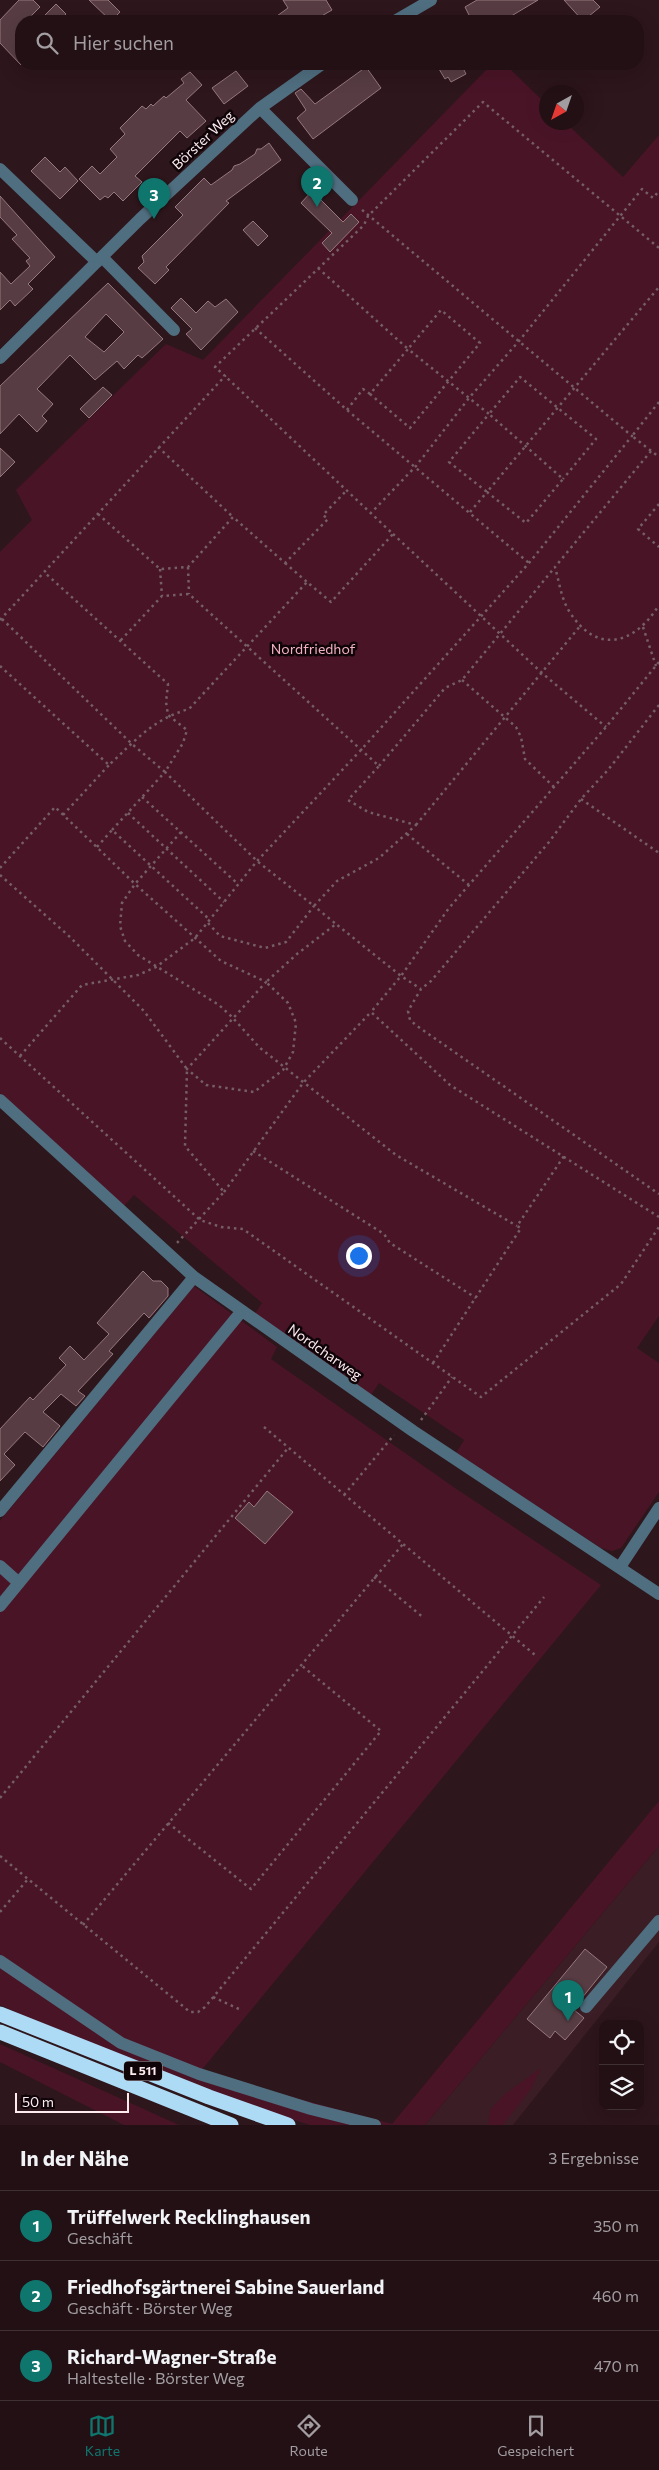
<!DOCTYPE html>
<html lang="de">
<head>
<meta charset="utf-8">
<style>
  :root { --surface:#221015; --page:#2e1e22; --text:#f1f3f6; --muted:#a29da0; --line:#3f3034; --accent:#0f766e }
  body { margin:0; font-family:Commissioner,sans-serif; background:var(--page); color:var(--text) }
  .controls { position:absolute; right:15px; bottom:15px; display:grid; overflow:hidden; border-radius:10px; box-shadow:0 5px 20px #0002 }
  .controls button { width:45px; height:45px; display:grid; place-items:center; padding:0; border:0; border-bottom:1px solid var(--line); background:var(--surface); color:var(--text); font:25px sans-serif }
  .compass { position:absolute; left:539px; top:85px; width:45px; height:45px; border-radius:50%; background:var(--surface); box-shadow:0 5px 20px #0002; rotate:220deg }
  .scale { position:absolute; left:15px; bottom:12px; width:114px; box-sizing:border-box; padding-left:5px; border:2px solid #fdebef; border-top:0; font-size:14px; line-height:18px; white-space:nowrap; color:#fdebef; -webkit-text-stroke:4px #0f0508; paint-order:stroke }
  .you { position:absolute; left:358px; top:1255px; width:18px; height:18px; margin:-12px; border:4px solid #fff; border-radius:50%; background:#1a73e8; box-shadow:0 0 0 8px #1a73e833 }
  .badge { display:grid; place-items:center; width:32px; height:32px; border-radius:50%; background:var(--accent); color:#fff; font-size:16px; font-weight:700 }
  .pin { position:absolute; translate:-50% -41px; filter:drop-shadow(0 1px 2px #0008) }
  .pin::after { content:''; position:absolute; top:26px; width:18px; height:15px; background:inherit; clip-path:polygon(0 0,100% 0,50% 100%) }
  .list { margin:0; padding:0; list-style:none }
  h2 { display:flex; justify-content:space-between; align-items:center; height:65px; margin:0; padding:0 20px; font-size:21px }
  h2 small { font-size:16px; font-weight:400; color:var(--muted) }
  .list li { display:grid; grid-template-columns:32px 1fr auto; gap:15px; align-items:center; box-sizing:border-box; height:70px; padding:0 20px; border-top:1px solid var(--line) }
  .list b { display:block; font-size:19px; white-space:nowrap }
  .list p { margin:0; font-size:16px; white-space:nowrap; color:var(--muted) }
  .list em { font-size:16px; font-style:normal; color:var(--muted) }
  .icon { flex:none; width:28px; height:28px; fill:none; stroke:currentColor; stroke-width:2; stroke-linecap:round; stroke-linejoin:round }
  .map { position:relative; flex:none; width:659px; height:2125px; overflow:hidden }
  .search { position:absolute; background:var(--surface); box-shadow:0 5px 20px #0002; left:15px; right:15px; top:15px; height:55px; display:flex; align-items:center; gap:12px; box-sizing:border-box; padding:0 18px; border-radius:20px; color:var(--muted); font-size:19px }
  .sheet { height:275px; background:var(--surface) }
  nav { display:flex; justify-content:space-around; align-items:center; box-sizing:border-box; height:70px; border-top:1px solid var(--line); background:var(--surface); font-size:14px; color:var(--muted) }
  nav a { display:grid; justify-items:center; gap:2px }
  nav .on { color:var(--accent) }
  .map>svg:first-child { display:block }
  .built { fill:#3b1d25 }
  .green { fill:#4a1427 }
  .building { fill:#573c43; stroke:#96787f; fill-rule:evenodd }
  .lines { fill:none; stroke-linecap:round; stroke-linejoin:round }
  .path { stroke:#755f65; stroke-width:2.5; stroke-dasharray:2.5 4; stroke-linecap:butt }
  .minor { stroke:#4f6e7f; stroke-width:12 }
  .highway { stroke:#addbf6; stroke-width:15 }
  .labels { text-anchor:middle; stroke-width:5; stroke-linejoin:round; paint-order:stroke }
  .shield { fill:#0f0508; stroke:#b6a6aa; stroke-width:1 }
  .shield-label { font-size:12px; font-weight:bold; fill:#fdebef }
  .street-label { font-size:14px; fill:#fdebef; stroke:#0f0508 }
  .park-label { font-size:14px; fill:#f2b1c1; stroke:#0f0508 }
</style>
</head>
<body>
<div class="map">
<svg width="659" height="2125" viewBox="0 0 659 2125">
  <rect width="100%" height="100%" fill="#2d161c"/>
  <path class="built" d="M659 1846V1942L513 2125H425Z"/>
  <path class="green" d="M492 64H505L546 104V122L566 123 623 177 659 135V1316L637 1348 659 1363V1492L621 1548 612 1551 601 1548 456 1453 464 1440 379 1383 371 1395 254 1315 262 1303 134 1195 124 1206 0 1093V552L32 520 16 490 166 344 203 360Z
    M194 1286 277 1347 271 1359 455 1488 601 1585 200 2072 392 2124 659 1801V1846L425 2125H310L234 2101 105 2052 0 2005V1521Z
    M0 2044 179 2125H124L0 2062Z
    M541 2068 531 2089 503 2125H488L490 2110 505 2094Z"/>
  <path class="building" d="M19 0H33L40 7 26 21H21V65L0 43V20Z
    M89 0H108L120 12 111 21Z
    M283 0H326L332 10 313 21H270L288 8Z
    M477 0H538L503 21 498 18 489 21 486 16 472 21 465 7Z
    M564 0H593L600 7 583 21Z
    M56 4 66 14 59 21H50L44 16Z
    M436 64H472L463 68 466 74 451 82 448 77 445 79Z
    M366 67 381 88 313 139 297 118 306 110 295 93 301 89 315 104Z
    M236 71 248 86 224 104 212 88Z
    M190 72 202 85 186 100 206 121 187 138 180 131 135 176 142 182 123 201 114 192 108 198 105 196 100 200 79 179 92 166 100 174 117 157 110 149 125 134 120 128 142 106 146 109 151 104 153 106 164 96 166 98 184 83 181 79Z
    M269 143 281 160 226 201 229 203 166 267 169 270 155 284 138 268 144 262 142 256 183 215 175 207 204 178 211 185 232 170 234 166 240 164 255 154 257 149H261Z
    M45 157 60 172 65 167 78 181 60 199 31 171Z
    M312 191 343 222 351 214 359 222 330 252 322 243 332 233 301 203Z
    M0 196 55 257 28 284 33 289 15 306 10 300 0 310V272L11 284 30 266 26 261 30 258 12 239 17 235 0 217Z
    M253 221 268 236 258 246 243 230Z
    M108 283 163 339 142 358 138 355 124 369 117 361 95 380 70 355 37 389 53 404 42 416 47 421 37 432 19 414 0 434V386ZM106 314 124 332 104 352 85 337Z
    M181 298 196 313 208 301 215 307 226 299 238 312 201 350 186 334 192 329 171 308Z
    M103 387 112 395 89 418 80 409Z
    M0 448 15 462 0 477Z
    M143 1271 153 1281H161L168 1288V1296L149 1318 144 1313 109 1351 113 1354 78 1391 85 1396 76 1406 61 1394 43 1412 60 1426 43 1447 25 1432 4 1454 15 1465 0 1481V1429L30 1397 33 1400 66 1365 59 1358 70 1346 84 1360 109 1334 97 1323Z
    M267 1491 293 1512 265 1544 235 1518 249 1502 254 1507Z
    M585 1949 607 1967 573 2009 584 2018 565 2040 555 2031 550 2038 527 2019Z"/>
  <g class="lines">
    <path class="path" d="M318 268 408 349 441 310 480 343 410 428 370 394
      M255 328 347 410 529 563
      M659 402 632 436 659 457
      M347 410 363 389 370 394 408 349 489 414 449 462 487 492 659 287
      M158 447 233 517
      M651 451 555 567C559 581 561 598 569 611 597 656 635 644 659 605
      M659 504 638 529 659 547
      M470 512 487 492 526 523 563 479 489 414 520 377 596 439 563 479
      M98 514 160 569 188 567 233 517 285 563 328 519 323 515 346 491
      M370 514 416 466 469 398 519 341 642 189 653 198 659 191
      M393 534 542 673 606 727
      M285 563 307 582
      M188 567 189 594
      M160 569 162 596
      M2 619 132 744 165 772 183 743 187 730 168 715 166 702 168 684 44 572
      M0 620 225 376 215 367 364 225 368 216 483 102 659 248
      M643 627 656 666
      M659 662 606 727 449 908 401 976 371 1012 450 1085 659 1217
      M0 666 109 765C135 741 153 719 189 709L307 582 331 602 393 534 225 376
      M462 680 516 727 521 737 525 759 554 787
      M659 705 608 770 581 799 549 842 431 981 421 989 408 1011 410 1020 417 1026 659 1194
      M379 766 445 688 462 680 555 567
      M142 797 238 884
      M581 799 659 853
      M128 813 224 902
      M63 815 109 765
      M416 825 581 625
      M112 830 165 772 257 861 314 906 337 881 379 858 416 825 368 812 348 800 379 766 189 594 162 596 121 640
      M181 832 135 884 122 903 120 926 125 941 138 955 219 1005 232 1017 260 1048 396 1155 517 1226
      M407 834 469 885
      M97 847 112 830 210 920
      M0 868 55 807 135 884 221 961 266 982 187 1069 206 1085 254 1092 283 1070 293 1052 296 1023 288 1003 266 982 297 954 336 924 401 976 421 989
      M0 875 70 937 144 1011 187 1069 185 1146 224 1192 176 1244
      M208 923 220 936 265 948 286 942 314 906 336 924
      M0 1038 200 1220 221 1227 243 1229 481 1397 621 1284 659 1227
      M20 1056 82 985 138 975 156 967 195 938 257 861 360 751 529 563 632 436 361 209
      M253 1151 384 1234 390 1243 476 1298
      M224 1192 303 1083 371 1012
      M433 1363 521 1228 517 1226 564 1156
      M421 1420 452 1377
      M264 1427 535 1655
      M344 1495 394 1435
      M374 1577 424 1618
      M0 1798 288 1448
      M168 1823 251 1889 381 1731 301 1665
      M0 1856 190 2012H198L205 2007 544 1597
      M0 1912 28 1879
      M83 1925 403 1544
      M213 1997 241 2010"/>
    <path class="minor" d="M395 21 431 0
      M260 108 352 200
      M0 169 97 262
      M102 257 174 330
      M0 358 140 219 260 108 322 64
      M0 1100 194 1277 413 1431 659 1594
      M0 1511 194 1277
      M0 1566 19 1583
      M620 1567 659 1508
      M0 1606 241 1312
      M0 1961 121 2043 199 2074 311 2109 375 2125
      M586 2007 659 1921"/>
    <path class="highway" d="M0 2014 209 2097 288 2125
      M0 2032 231 2125"/>
  </g>
  <g class="labels">
    <rect class="shield" x="124" y="2061.5" width="38" height="19" rx="4"/>
    <g class="shield-label">
      <text x="143" y="2075">L 511</text>
    </g>
    <g class="street-label">
      <text transform="translate(203 140) rotate(-43)" y="5">Börster Weg</text>
      <text transform="translate(325 1352) rotate(35)" y="5">Nordcharweg</text>
    </g>
    <g class="park-label">
      <text x="313" y="654">Nordfriedhof</text>
    </g>
  </g>
</svg>
<div class="controls">
<button><svg class="icon" aria-label="locate" viewBox="0 0 24 24"><circle cx="12" cy="12" r="6"/><path d="M12 2v4M12 18v4M2 12h4M18 12h4"/></svg></button>
<button><svg class="icon" aria-label="layers" viewBox="0 0 24 24"><path d="M12 4l9 5-9 5-9-5zM3 14l9 5 9-5"/></svg></button>
</div>
<svg class="compass" viewBox="-18 -18 36 36"><path d="M0-13l5 13h-10z" fill="#e53935"/><path d="M0 13l5-13h-10z" fill="#a29da0"/></svg>
<div class="scale">50 m</div>
<div class="you"></div>
<div class="pin badge" style="left:568px;top:2021px">1</div>
<div class="pin badge" style="left:317px;top:207px">2</div>
<div class="pin badge" style="left:154px;top:219px">3</div>
<div class="search"><svg class="icon" aria-label="search" viewBox="0 0 24 24"><circle cx="10" cy="10" r="6"/><path d="M15 15l6 6"/></svg>Hier suchen</div>
</div>
<section class="sheet">
<h2>In der Nähe<small>3 Ergebnisse</small></h2>
<ul class="list">
<li><span class="badge">1</span><div><b>Trüffelwerk Recklinghausen</b><p>Geschäft</p></div><em>350 m</em></li>
<li><span class="badge">2</span><div><b>Friedhofsgärtnerei Sabine Sauerland</b><p>Geschäft · Börster Weg</p></div><em>460 m</em></li>
<li><span class="badge">3</span><div><b>Richard-Wagner-Straße</b><p>Haltestelle · Börster Weg</p></div><em>470 m</em></li>
</ul>
</section>
<nav>
<a class="on"><svg class="icon" aria-label="map" viewBox="0 0 24 24"><path d="M3 6l6-2 6 2 6-2v14l-6 2-6-2-6 2zM9 4v14M15 6v14"/></svg>Karte</a>
<a><svg class="icon" aria-label="directions" viewBox="0 0 24 24"><path d="M12 3l9 9-9 9-9-9zM9 14v-3h6M13 9l2 2-2 2"/></svg>Route</a>
<a><svg class="icon" aria-label="saved" viewBox="0 0 24 24"><path d="M7 4h10v16l-5-4-5 4z"/></svg>Gespeichert</a>
</nav>
</body>
</html>
